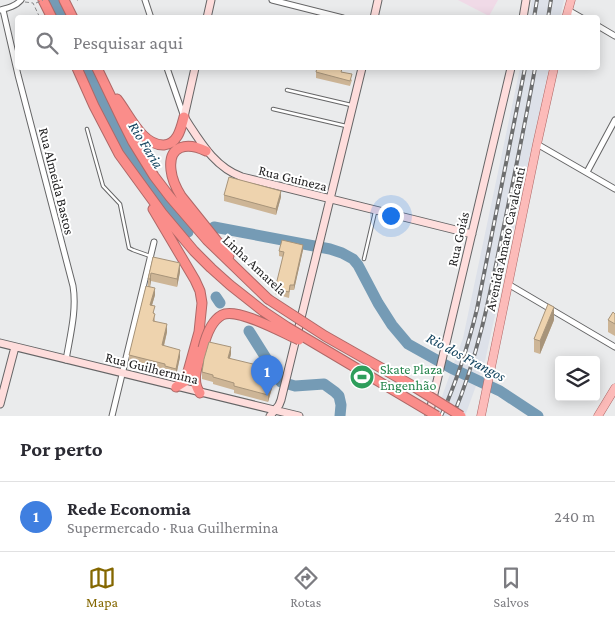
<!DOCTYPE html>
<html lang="pt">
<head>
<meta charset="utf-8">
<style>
  :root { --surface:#fff; --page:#f2f2f3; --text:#2b2b33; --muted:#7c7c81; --line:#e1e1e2; --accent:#846700 }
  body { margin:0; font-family:"Crimson Pro",serif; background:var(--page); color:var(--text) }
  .controls { position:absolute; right:15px; bottom:15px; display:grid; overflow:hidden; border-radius:5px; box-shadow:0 2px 12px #0003 }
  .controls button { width:45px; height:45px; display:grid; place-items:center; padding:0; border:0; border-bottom:1px solid var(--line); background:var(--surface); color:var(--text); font:25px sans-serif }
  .you { position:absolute; left:390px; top:215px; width:18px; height:18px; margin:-12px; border:4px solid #fff; border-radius:50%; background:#1a73e8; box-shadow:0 0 0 8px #1a73e833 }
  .badge { display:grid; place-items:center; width:32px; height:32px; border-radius:50%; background:var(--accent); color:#fff; font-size:16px; font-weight:700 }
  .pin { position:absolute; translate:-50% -41px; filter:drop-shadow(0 1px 2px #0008) }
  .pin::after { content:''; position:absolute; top:26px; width:18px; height:15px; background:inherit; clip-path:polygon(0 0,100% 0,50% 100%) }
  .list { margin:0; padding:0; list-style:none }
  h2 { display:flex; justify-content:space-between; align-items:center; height:65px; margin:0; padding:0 20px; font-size:21px }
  h2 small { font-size:16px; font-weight:400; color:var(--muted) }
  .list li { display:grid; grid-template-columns:32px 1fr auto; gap:15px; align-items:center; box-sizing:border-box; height:70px; padding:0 20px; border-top:1px solid var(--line) }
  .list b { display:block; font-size:19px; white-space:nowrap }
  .list p { margin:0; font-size:16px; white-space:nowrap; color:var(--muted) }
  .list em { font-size:16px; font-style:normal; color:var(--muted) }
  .icon { flex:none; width:28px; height:28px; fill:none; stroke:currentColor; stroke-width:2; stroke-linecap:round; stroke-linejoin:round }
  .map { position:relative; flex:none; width:615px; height:416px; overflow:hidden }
  .search { position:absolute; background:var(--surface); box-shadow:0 2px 12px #0003; left:15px; right:15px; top:15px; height:55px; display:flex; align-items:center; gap:12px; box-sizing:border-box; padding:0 18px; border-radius:5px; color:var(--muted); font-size:19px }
  .sheet { height:135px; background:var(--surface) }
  nav { display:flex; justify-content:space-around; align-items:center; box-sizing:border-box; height:70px; border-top:1px solid var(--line); background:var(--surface); font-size:14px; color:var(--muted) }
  nav a { display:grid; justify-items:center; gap:2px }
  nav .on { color:var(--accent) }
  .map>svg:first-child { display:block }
  .built { fill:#dde1e9 }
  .medical { fill:#f0dae7 }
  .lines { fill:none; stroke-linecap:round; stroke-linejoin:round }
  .river { stroke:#759bb5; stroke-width:11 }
  .lane-casing { stroke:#656566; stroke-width:4.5 }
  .street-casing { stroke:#656566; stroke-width:7 }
  .secondary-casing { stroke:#656566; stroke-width:9 }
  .primary-casing { stroke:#af6867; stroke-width:9 }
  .highway-casing { stroke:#af6867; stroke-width:11 }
  .path { stroke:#8a8b8c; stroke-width:1; stroke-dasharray:4 2.5; stroke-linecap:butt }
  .lane { stroke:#fff; stroke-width:2.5 }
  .street { stroke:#fff; stroke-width:5 }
  .secondary { stroke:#fedddc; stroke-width:7 }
  .primary { stroke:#fcbbb9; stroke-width:8 }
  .highway { stroke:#fa8d8a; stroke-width:9 }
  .rail-casing { stroke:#6e6f70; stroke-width:4 }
  .rail { stroke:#fff; stroke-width:2; stroke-dasharray:5.5; stroke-linecap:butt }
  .highway-bridge-casing { stroke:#af6867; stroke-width:11; stroke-linecap:butt }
  .path-bridge { stroke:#8a8b8c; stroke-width:1; stroke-dasharray:4 2.5; stroke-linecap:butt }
  .highway-bridge { stroke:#fa8d8a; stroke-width:9 }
  .wall { fill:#cdb596 }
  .shaded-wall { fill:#a7947a }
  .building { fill:#eed3ae; stroke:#a7947a }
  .labels { text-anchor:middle; stroke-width:4; stroke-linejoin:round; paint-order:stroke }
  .street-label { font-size:14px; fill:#242425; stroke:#fff }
  .leisure-label { font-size:14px; fill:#27864d; stroke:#fff; text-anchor:start }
  .water-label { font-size:15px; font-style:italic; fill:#11425d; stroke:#fff }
</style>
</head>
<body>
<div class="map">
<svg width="615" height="416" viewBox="0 0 615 416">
  <rect width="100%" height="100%" fill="#eaebec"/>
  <path class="built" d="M532 0H564L560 17H529Z
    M520 68H549L485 361 465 416H435L463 338Z"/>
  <path class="medical" d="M458 0H498L489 16Z"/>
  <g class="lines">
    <path class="river" d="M53 0 62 18
      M86 68C101 98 115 129 133 157 149 184 168 208 188 232
      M214 227 330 249 342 253 353 259 358 265 378 303 392 325 408 344 451 368 500 391 538 416
      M216 297 220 303
      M249 331 281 382 295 386 324 384 335 392 339 396 341 405 340 416"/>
    <defs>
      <path id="lane" d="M287 90 351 105
        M273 109 346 126
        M87 129 103 186 120 204 129 248 133 250 150 256
        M364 259 375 212"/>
      <path id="street" d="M145 0 151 18
        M272 0 343 18
        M0 10C8 8 16 6 21 0
        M3 10 18 75 73 286C77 310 70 336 66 360
        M568 10 582 18
        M598 26 615 36
        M167 68 184 117
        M537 144 615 189
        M587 172 615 120
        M508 284 615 347
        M112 416 154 242"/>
      <path id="secondary" d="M207 18 211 0
        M374 18 378 0
        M523 18 526 0
        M195 68 184 117C200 141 214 167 242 177L472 234
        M0 343 299 416
        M0 404 15 347
        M429 415 511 68
        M270 416 279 405 281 400 362 68"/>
      <path id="primary" d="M566 18 571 0
        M481 416 537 144 554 68
        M598 416 615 388"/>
      <path id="highway" d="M43 0 52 18
        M64 0 73 18
        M77 68 94 106 119 154 162 213 194 251 211 268 230 285 263 311
        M97 68 123 122 133 142 154 176 170 197 207 240 268 299
        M117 99C129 114 142 146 164 145 178 144 181 128 184 117
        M206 151C187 142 168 145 171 170 172 180 176 188 181 196L229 256
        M153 209 195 280 200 291 202 303 199 332 187 375 184 382 176 387
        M200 393C190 380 199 362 203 348"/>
    </defs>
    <use href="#lane" class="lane-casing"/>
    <use href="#street" class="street-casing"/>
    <use href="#secondary" class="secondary-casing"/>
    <use href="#primary" class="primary-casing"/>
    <use href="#highway" class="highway-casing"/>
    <path class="path" d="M77 0H78
      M25 2 33 3 40 18"/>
    <use href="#lane" class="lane"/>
    <use href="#street" class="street"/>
    <use href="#secondary" class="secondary"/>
    <use href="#primary" class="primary"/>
    <use href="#highway" class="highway"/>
    <defs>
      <path id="rail" d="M534 18 537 0
        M548 18 551 0
        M441 416C457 381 468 346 477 309L525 68
        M453 416C477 359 489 300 501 240 513 182 525 125 535 68"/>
    </defs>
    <use href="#rail" class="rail-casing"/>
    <use href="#rail" class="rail"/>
    <defs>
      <path id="highway-bridge" d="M268 299 325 336 413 386 461 416
        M263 311 287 327 437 416
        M203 348C206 336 211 321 222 315 237 307 283 333 299 340"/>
    </defs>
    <use href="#highway-bridge" class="highway-bridge-casing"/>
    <path class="path-bridge" d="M36 3 43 0"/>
    <use href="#highway-bridge" class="highway-bridge"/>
  </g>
  <path class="wall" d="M316 72H342L352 80 350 86 316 78Z
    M224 195 281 197 276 215 224 201Z
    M303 250 294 290H290L289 298 275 294V289L283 257 279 256V251Z
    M153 257 180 272 177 287 151 281 150 286 155 295 152 305 154 313 155 321 167 332 164 346 180 357 176 376 165 374V371L129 362V355L148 286V279Z
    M615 314V336L608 332V320Z
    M554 320 540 354 534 352V339Z
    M231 354 230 358 274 381 268 402 234 393V390L213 384V382L202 379V372Z"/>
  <path class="shaded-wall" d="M281 191V197L276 215V209Z
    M303 245V250L294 290V285Z
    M180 263V272L177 287V279Z
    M151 273V281L150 287V279Z
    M155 288V295L150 312V305Z
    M554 307V320L540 354V341Z
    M167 324V332L162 353V345Z
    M231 347V354L228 365V358Z
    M180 350V357L176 376V369Z
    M274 374V381L268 402V395Z"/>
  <path class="building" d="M317 68H335L342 69 341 72 352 74 350 81 316 72Z
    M229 177 281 191 276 209 224 195Z
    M282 240 303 245 294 285H290L289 292 275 289 284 252 279 251Z
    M153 257 180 263 177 279 151 273 150 279H148Z
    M146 286 155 288 150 305 155 306 153 313 155 314 153 321 167 324 162 345 180 350 176 369 165 366V364L129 355Z
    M548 304 554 307 540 341 534 339Z
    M613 312 615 314V324L608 320Z
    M209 342 231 347 228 358 257 365 258 360 263 361 274 374 268 395 234 386V383L213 377V375L202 372 204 359Z"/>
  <defs>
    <symbol id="stadium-disc" viewBox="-11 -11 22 22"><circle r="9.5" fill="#2e9e5b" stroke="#fff"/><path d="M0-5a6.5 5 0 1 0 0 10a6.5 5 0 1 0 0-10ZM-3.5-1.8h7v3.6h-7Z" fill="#fff"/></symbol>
  </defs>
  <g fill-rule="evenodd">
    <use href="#stadium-disc" x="348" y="363" width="28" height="28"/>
  </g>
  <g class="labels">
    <g class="street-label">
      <text transform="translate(293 178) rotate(14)" y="5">Rua Guineza</text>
      <text transform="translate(57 181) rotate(76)" y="5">Rua Almeida Bastos</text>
      <text transform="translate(458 239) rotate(-77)" y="5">Rua Goiás</text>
      <text transform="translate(505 239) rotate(-78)" y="5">Avenida Amaro Cavalcanti</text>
      <text transform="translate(255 265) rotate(43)" y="5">Linha Amarela</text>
      <text transform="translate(152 368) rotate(14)" y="5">Rua Guilhermina</text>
    </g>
    <g class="leisure-label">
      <text x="380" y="374">Skate Plaza<tspan x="380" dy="16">Engenhão</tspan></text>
    </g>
    <g class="water-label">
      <text transform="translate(146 145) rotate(58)" y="5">Rio Faria</text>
      <text transform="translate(466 357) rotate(28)" y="5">Rio dos Frangos</text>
    </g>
  </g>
</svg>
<div class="controls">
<button><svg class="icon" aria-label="layers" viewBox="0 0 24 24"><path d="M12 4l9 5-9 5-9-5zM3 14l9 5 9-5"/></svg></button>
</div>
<div class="you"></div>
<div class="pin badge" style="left:267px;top:396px;background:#3f7fe0">1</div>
<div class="search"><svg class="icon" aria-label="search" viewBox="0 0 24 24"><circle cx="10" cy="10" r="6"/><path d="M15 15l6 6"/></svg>Pesquisar aqui</div>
</div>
<section class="sheet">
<h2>Por perto<small></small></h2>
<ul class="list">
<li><span class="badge" style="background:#3f7fe0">1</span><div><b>Rede Economia</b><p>Supermercado · Rua Guilhermina</p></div><em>240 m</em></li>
</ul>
</section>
<nav>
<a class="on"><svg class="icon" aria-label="map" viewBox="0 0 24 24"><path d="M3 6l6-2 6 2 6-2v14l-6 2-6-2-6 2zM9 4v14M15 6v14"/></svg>Mapa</a>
<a><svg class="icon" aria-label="directions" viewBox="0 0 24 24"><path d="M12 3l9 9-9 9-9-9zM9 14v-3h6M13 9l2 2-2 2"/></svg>Rotas</a>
<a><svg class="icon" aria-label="saved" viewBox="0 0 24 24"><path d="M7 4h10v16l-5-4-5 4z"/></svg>Salvos</a>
</nav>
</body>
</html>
